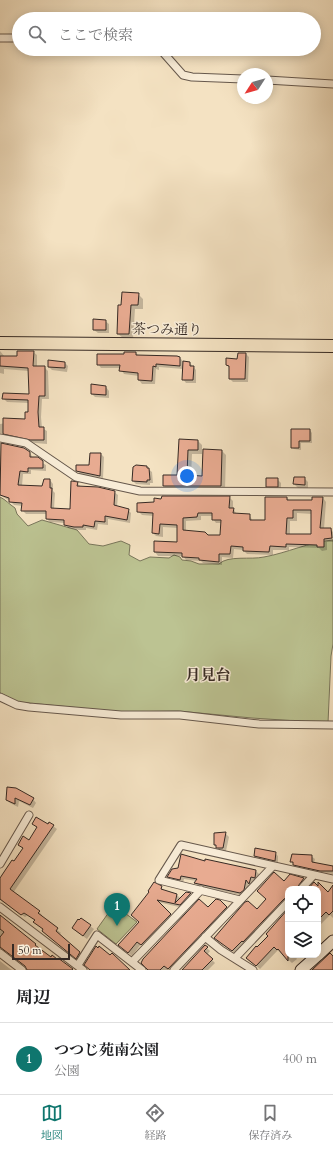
<!DOCTYPE html>
<html lang="ja">
<head>
<meta charset="utf-8">
<style>
  :root { --surface:#fff; --page:#f2f2f2; --text:#202124; --muted:#757577; --line:#e0e0e0; --accent:#0f766e }
  body { margin:0; font-family:Cardo,"Noto Serif JP",serif; background:var(--page); color:var(--text) }
  .controls { position:absolute; right:12px; bottom:12px; display:grid; overflow:hidden; border-radius:8px; box-shadow:0 2px 10px #0003 }
  .controls button { width:36px; height:36px; display:grid; place-items:center; padding:0; border:0; border-bottom:1px solid var(--line); background:var(--surface); color:var(--text); font:20px sans-serif }
  .compass { position:absolute; left:237px; top:68px; width:36px; height:36px; border-radius:50%; background:var(--surface); box-shadow:0 2px 10px #0003; rotate:234deg }
  .scale { position:absolute; left:12px; bottom:10px; width:58px; box-sizing:border-box; padding-left:4px; border:2px solid #362a24; border-top:0; font-size:11px; line-height:14px; white-space:nowrap; color:#362a24; -webkit-text-stroke:3px #f8ecd7; paint-order:stroke }
  .you { position:absolute; left:187px; top:476px; width:14px; height:14px; margin:-10px; border:3px solid #fff; border-radius:50%; background:#1a73e8; box-shadow:0 0 0 6px #1a73e833 }
  .badge { display:grid; place-items:center; width:26px; height:26px; border-radius:50%; background:var(--accent); color:#fff; font-size:13px; font-weight:700 }
  .pin { position:absolute; translate:-50% -33px; filter:drop-shadow(0 1px 2px #0008) }
  .pin::after { content:''; position:absolute; top:21px; width:14px; height:12px; background:inherit; clip-path:polygon(0 0,100% 0,50% 100%) }
  .list { margin:0; padding:0; list-style:none }
  h2 { display:flex; justify-content:space-between; align-items:center; height:52px; margin:0; padding:0 16px; font-size:17px }
  h2 small { font-size:13px; font-weight:400; color:var(--muted) }
  .list li { display:grid; grid-template-columns:26px 1fr auto; gap:12px; align-items:center; box-sizing:border-box; height:72px; padding:0 16px; border-top:1px solid var(--line) }
  .list b { display:block; font-size:15px; white-space:nowrap }
  .list p { margin:0; font-size:13px; white-space:nowrap; color:var(--muted) }
  .list em { font-size:13px; font-style:normal; color:var(--muted) }
  .icon { flex:none; width:22px; height:22px; fill:none; stroke:currentColor; stroke-width:2; stroke-linecap:round; stroke-linejoin:round }
  .map { position:relative; flex:none; width:333px; height:970px; overflow:hidden }
  .search { position:absolute; background:var(--surface); box-shadow:0 2px 10px #0003; left:12px; right:12px; top:12px; height:44px; display:flex; align-items:center; gap:10px; box-sizing:border-box; padding:0 14px; border-radius:22px; color:var(--muted); font-size:15px }
  .sheet { height:124px; background:var(--surface) }
  nav { display:flex; justify-content:space-around; align-items:center; box-sizing:border-box; height:56px; border-top:1px solid var(--line); background:var(--surface); font-size:11px; color:var(--muted) }
  nav a { display:grid; justify-items:center; gap:2px }
  nav .on { color:var(--accent) }
  .map>svg:first-child { display:block }
  .green { fill:#bcc392; stroke:#79765b }
  .shadow { fill:#0003; fill-rule:evenodd }
  .building { fill:#e8ab91; stroke:#362a24; fill-rule:evenodd }
  .lines { fill:none; stroke-linecap:round; stroke-linejoin:round }
  .street-casing { stroke:#66584c; stroke-width:9 }
  .secondary-casing { stroke:#362a24; stroke-width:13 }
  .primary-casing { stroke:#362a24; stroke-width:14 }
  .street { stroke:#f8ecd7; stroke-width:7 }
  .secondary { stroke:#f8ecd7; stroke-width:11 }
  .primary { stroke:#f4e2c2; stroke-width:12 }
  .labels { text-anchor:middle; stroke-width:3; stroke-linejoin:round; paint-order:stroke }
  .street-label { font-size:14px; fill:#362a24; stroke:#f8ecd7 }
  .neighbourhood-label { font-size:15px; font-weight:bold; fill:#362a24; stroke:#f8ecd7 }
</style>
</head>
<body>
<div class="map">
<svg width="333" height="970" viewBox="0 0 333 970">
  <rect width="100%" height="100%" fill="#f4e2c2"/>
  <filter id="stains"><feTurbulence type="fractalNoise" baseFrequency=".005" numOctaves="4"/><feColorMatrix values="0 0 0 0 .2 0 0 0 0 .09 0 0 0 0 .02 0 0 0 .5 -.17"/></filter>
  <radialGradient id="worn" r=".72"><stop offset=".6" stop-color="#630" stop-opacity="0"/><stop offset="1" stop-color="#630" stop-opacity=".3"/></radialGradient>
  <path class="green" d="M0 497C6 500 9 504 15 508L17 514 28 526 42 520 77 530 89 544 103 546 121 541 130 545 129 555 140 561 150 557 169 558 174 555 180 557 182 560 191 561 199 564H219C228 555 251 560 264 557 287 553 309 542 333 540V644L331 656 328 723 252 718 178 711 122 712 18 702 0 693Z
    M114 905 137 922 116 944 97 929Z"/>
  <path class="shadow" d="M138 294 143 299V309H135L133 339 123 338 118 334 119 306Z
    M105 321 109 324V333H98L94 330Z
    M0 351 5 357H18L33 352 37 355V367H44L48 371 49 399H42L41 417 42 428 47 431V444L35 443 8 437 5 433H0V424L26 420 29 403 7 402 3 398 30 395 29 371 4 369V374L0 373Z
    M136 353 139 356 180 358 183 361 190 363 196 370V383H186L183 379V369L159 367V370L156 369 155 384H142L139 380V376L124 374 120 368H101L98 364Z
    M246 354 249 357 248 382H233L230 379V368L227 365Z
    M65 363 68 366 67 372 52 370 49 367Z
    M106 387 109 391V398L95 397 92 394Z
    M310 430 312 433V443H301V450L294 449 292 447Z
    M180 440 198 441 202 445V454H192L191 477H203L222 451 226 455 225 490H168L164 486 178 477Z
    M1 444 30 453 33 458 46 465V471L31 470V474H23L22 486 43 487 50 480 53 484V491L55 493 54 509 71 510 77 483 81 487 114 492 118 495 117 507 128 510 131 513 130 523 108 519V525L98 524 97 530 86 528V530H79L68 528 65 523 50 522 47 519V514H26L22 510 23 506 14 505 10 501 0 495Z
    M101 454 104 457 103 478 81 474 77 471 90 466Z
    M146 467 152 472 153 483H150V485L136 484 133 481Z
    M304 478 308 482V488H298L294 484Z
    M277 479 281 483V490H271L267 486Z
    M229 497 233 501V508L237 515H249L253 521H266L287 498 290 501H313L323 498 326 502 324 529H330L333 532V542H327V550L322 551 319 548 289 547V550H273V555L247 554 243 550 234 549 233 558 222 557V565L203 563 201 561 186 560 183 556H158L155 552 178 543V528L163 527V537L156 536 153 533 154 516 142 515 138 511ZM297 513 312 514V535H290V521H297ZM201 516H213V519L216 523H222L221 536H207L186 531V521L201 520Z
    M8 788 33 799 36 803 33 808 19 801 18 807 10 803 7 800Z
    M33 824 53 826 57 829 13 893 39 912 42 915 41 917 61 933 60 934 83 956 80 961 47 934 35 922 36 921 28 915 25 917 0 900V879L24 849 19 845 29 841 37 828Z
    M225 833 229 837 226 851H220L215 845Z
    M275 853 278 856V863L258 859 255 856Z
    M291 856H311L315 859 314 863 333 867V874L297 868 291 861Z
    M206 860 256 871 259 874 258 881 254 880 253 886 249 882 247 893 244 896 198 886 195 883 197 881 184 879 183 883 172 879 169 875 206 862Z
    M303 879 307 882 301 889H288V902L236 954 219 941 257 911 284 882Z
    M314 883 328 894 333 887V918L330 915 318 927V889H309Z
    M161 887 164 891 177 895 181 899 186 893 194 897 183 908 158 902 174 918 145 948 141 944 132 956 123 948Z
    M220 901 230 911 174 970H150L208 909Z
    M288 911V955H294L297 959 292 963 278 950 260 969 251 961 257 948Z
    M0 917 44 953 51 958 57 960 59 959 73 970H30L7 952 2 951 0 953Z
    M90 926 94 929 87 939 76 931Z
    M205 946 210 951 207 955 215 963 208 970H182Z
    M0 961 9 968 12 970H0Z"/>
  <path class="building" d="M122 292 139 293 138 305H131L129 334H117L118 305H121Z
    M93 319 106 320V330H93Z
    M17 351H34L33 366H45V396H39L38 412 39 427H44V440H30L3 434V418L25 419V412H28V400L2 399 3 393 29 394 28 368 0 366V356H17Z
    M124 352H136V355L177 356 180 357V366L156 364V367L153 366 152 381 138 380V373L119 371 120 365H97V354H124Z
    M238 353H246L245 379H229V366L226 365V358L237 359Z
    M48 360 65 362V368L48 367Z
    M183 361 190 362V366H194L193 380H182Z
    M91 384 106 386V395L91 394Z
    M291 429H310V441H299V448H291Z
    M179 439 198 440V450H188L187 475 202 476 203 449 222 450 221 486H163V475H177Z
    M1 443 24 448 30 452V457H38L43 461V468H28V472L20 471 18 485 42 486 44 479H50V488H52L51 508 70 509 71 481H72L78 482 77 486 98 487 115 491 114 505 129 509 127 520 105 516V522L95 521 94 527 83 525V527H74L64 525V520L46 519V511H21L22 503 9 502V498L0 495Z
    M90 453H101L100 476 76 471V465H89Z
    M136 465 147 466V468H149L150 480H147V482L132 481 133 467Z
    M294 477H305V485L293 484Z
    M266 478H278V487H266Z
    M162 496H230L229 508H234L233 513 250 514V520H265V497H287V500H312V497H323L320 528H331L332 538 324 539V547H317V545L286 544V547L270 546 269 552 243 551V547L231 546 230 554H219V562L199 560V558L182 557V553L154 552V541L177 542V525L160 524 159 534 152 533 153 513 137 512V503L154 502V498L161 499ZM293 510H311V534H286L287 518H293ZM198 513H212V520H221L220 535H208L205 532 183 530V518L197 517Z
    M7 787 16 788 34 798 30 805 15 798V804L6 800Z
    M36 817 48 824 49 822 54 825 10 889 40 911 38 913 58 928 56 931 80 952 76 959 42 931 43 929 33 922 35 920 24 913 21 915 0 899V878L12 860 14 861 23 848 18 845 23 836 29 840 37 827 32 824Z
    M226 832 223 848H216V845H214V833Z
    M255 848 276 852 275 861 254 856Z
    M181 854 205 861V859L256 870 255 878 251 877 249 884 246 880 244 890 240 893 194 883 197 879 181 876 180 880 167 877 172 869 178 868Z
    M292 854 312 855V862L333 866V871H320L293 865V862H290Z
    M274 872 284 881 290 874 304 878 296 889H288V897L284 899 243 942 242 941 232 951 214 938 245 902 248 901 257 909 266 899 257 891Z
    M154 882 162 886 161 889 177 894 175 903 186 892 191 893 180 905 157 900 171 914 141 945 137 942 128 953 118 945 139 922 131 915 149 892 148 891Z
    M314 882 318 886V882L328 892 333 885V911L329 915 326 912 318 920V907L320 905 318 901V889H308Z
    M199 899 208 907 216 899 220 900 227 907 168 969 164 966 160 970H148L141 963 143 959Z
    M288 909V961L278 949 277 950 274 947 256 966 246 958 256 946 257 947 268 936 266 934Z
    M0 915 36 944 35 945 51 957 52 955 57 959 58 958 73 969 72 970H27L25 966 0 947V937L4 932 0 929Z
    M81 918 91 925 83 936 72 928 78 919 79 920Z
    M205 945 208 947 204 951 213 959 202 970H182Z
    M96 946 98 948 99 946 110 955 112 953 130 970H90L84 965Z
    M330 953 333 956V970H312Z"/>
  <g class="lines">
    <defs>
      <path id="street" d="M0 38H19
        M160 49 183 75 192 77 243 79
        M267 80 333 84
        M0 438 26 443 76 477 140 491 333 492
        M0 697 17 705 29 707 121 715H180L259 724 333 725
        M0 864 29 815
        M301 889 313 876
        M240 900 159 880 181 845 333 879
        M0 907 83 970
        M205 937 221 950 253 970
        M0 953 22 970
        M235 958 288 902
        M132 962 201 890
        M78 965 97 935 142 970
        M174 970 272 867"/>
      <path id="secondary" d="M318 955 333 941
        M301 970 318 955"/>
      <path id="primary" d="M0 343 333 346"/>
    </defs>
    <use href="#street" class="street-casing"/>
    <use href="#secondary" class="secondary-casing"/>
    <use href="#primary" class="primary-casing"/>
    <use href="#street" class="street"/>
    <use href="#secondary" class="secondary"/>
    <use href="#primary" class="primary"/>
  </g>
  <g class="labels">
    <g class="street-label">
      <text transform="translate(167 329) rotate(1)" y="5">茶つみ通り</text>
    </g>
    <g class="neighbourhood-label">
      <text x="208" y="680">月見台</text>
    </g>
  </g>
  <rect width="100%" height="100%" filter="url(#stains)"/>
  <rect width="100%" height="100%" fill="url(#worn)"/>
</svg>
<div class="controls">
<button><svg class="icon" aria-label="locate" viewBox="0 0 24 24"><circle cx="12" cy="12" r="6"/><path d="M12 2v4M12 18v4M2 12h4M18 12h4"/></svg></button>
<button><svg class="icon" aria-label="layers" viewBox="0 0 24 24"><path d="M12 4l9 5-9 5-9-5zM3 14l9 5 9-5"/></svg></button>
</div>
<svg class="compass" viewBox="-18 -18 36 36"><path d="M0-13l5 13h-10z" fill="#e53935"/><path d="M0 13l5-13h-10z" fill="#757577"/></svg>
<div class="scale">50 m</div>
<div class="you"></div>
<div class="pin badge" style="left:117px;top:926px">1</div>
<div class="search"><svg class="icon" aria-label="search" viewBox="0 0 24 24"><circle cx="10" cy="10" r="6"/><path d="M15 15l6 6"/></svg>ここで検索</div>
</div>
<section class="sheet">
<h2>周辺<small></small></h2>
<ul class="list">
<li><span class="badge">1</span><div><b>つつじ苑南公園</b><p>公園</p></div><em>400 m</em></li>
</ul>
</section>
<nav>
<a class="on"><svg class="icon" aria-label="map" viewBox="0 0 24 24"><path d="M3 6l6-2 6 2 6-2v14l-6 2-6-2-6 2zM9 4v14M15 6v14"/></svg>地図</a>
<a><svg class="icon" aria-label="directions" viewBox="0 0 24 24"><path d="M12 3l9 9-9 9-9-9zM9 14v-3h6M13 9l2 2-2 2"/></svg>経路</a>
<a><svg class="icon" aria-label="saved" viewBox="0 0 24 24"><path d="M7 4h10v16l-5-4-5 4z"/></svg>保存済み</a>
</nav>
</body>
</html>
